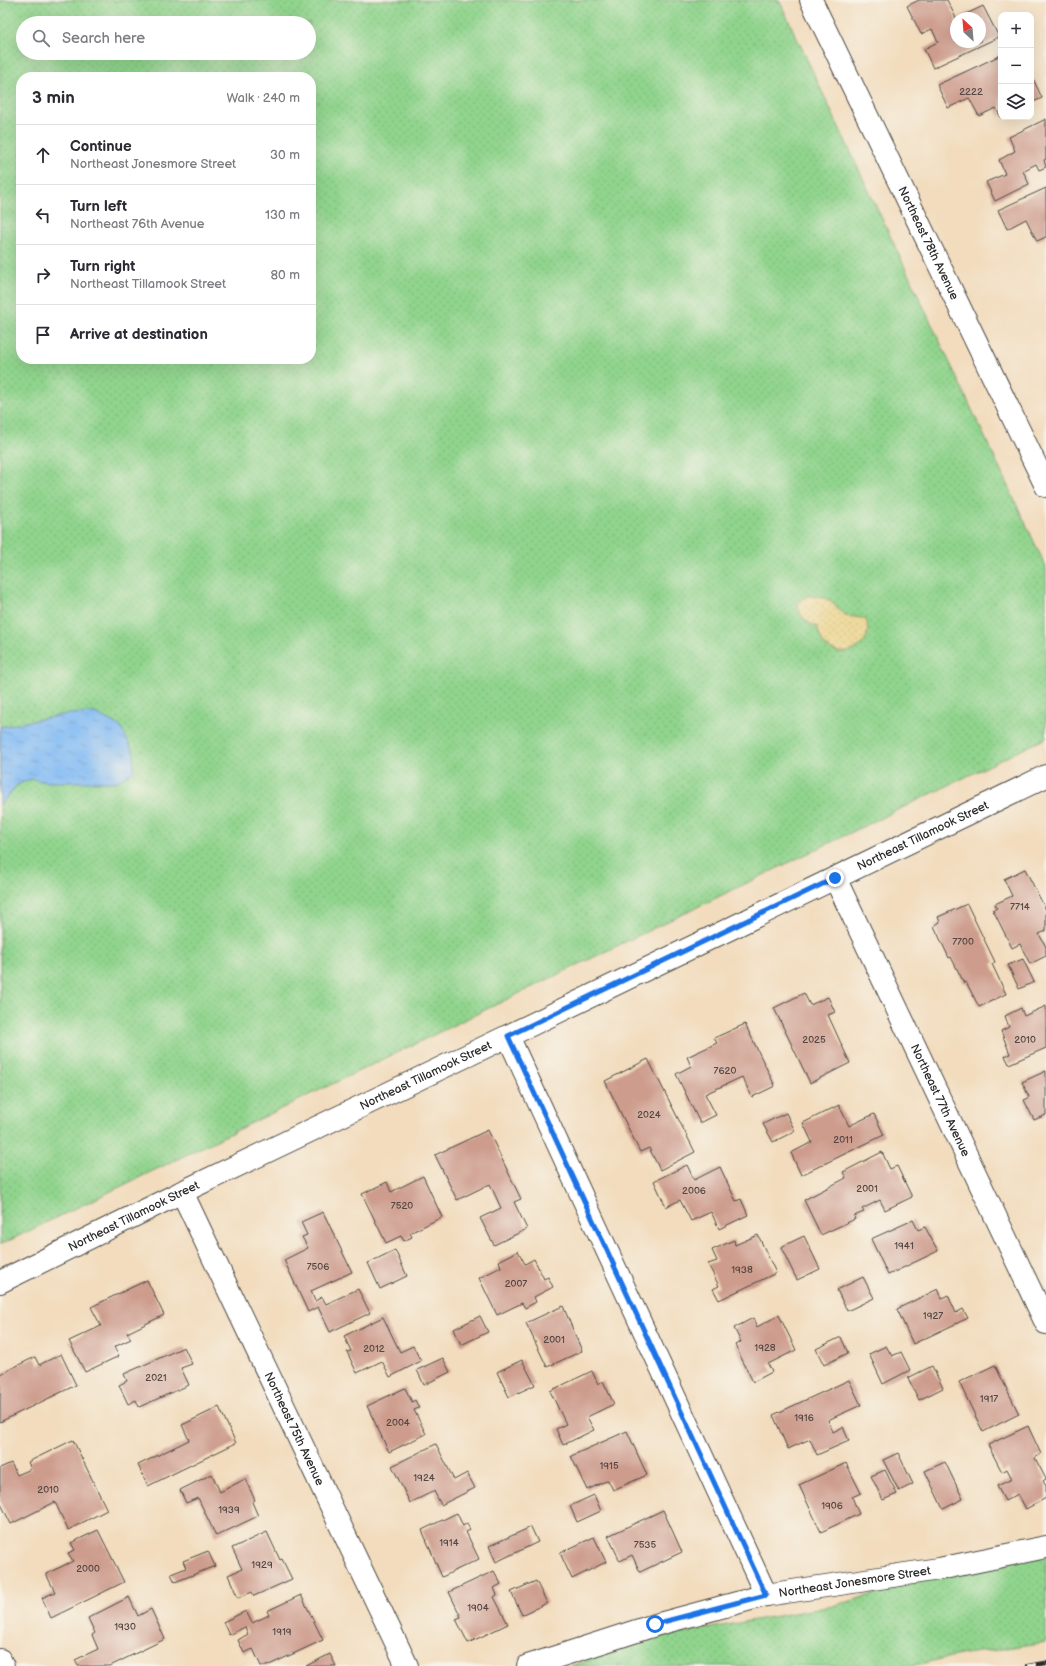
<!DOCTYPE html>
<html lang="en">
<head>
<meta charset="utf-8">
<style>
  :root { --surface:#fff; --page:#f7f7f7; --text:#2b2b33; --muted:#7c7c81; --line:#e1e1e2 }
  body { margin:0; font-family:"Balsamiq Sans",sans-serif; background:var(--page); color:var(--text) }
  .controls { position:absolute; right:12px; top:12px; display:grid; overflow:hidden; border-radius:8px; box-shadow:0 4px 16px #0002 }
  .controls button { width:36px; height:36px; display:grid; place-items:center; padding:0; border:0; border-bottom:1px solid var(--line); background:var(--surface); color:var(--text); font:20px sans-serif }
  .compass { position:absolute; left:950px; top:12px; width:36px; height:36px; border-radius:50%; background:var(--surface); box-shadow:0 4px 16px #0002; rotate:334deg }
  .stop { position:absolute; width:12px; height:12px; margin:-9px; border:3px solid #1a73e8; border-radius:50%; background:#fff }
  .stop.end { background:#1a73e8; border-color:#fff; box-shadow:0 1px 4px #0008 }
  .list { margin:0; padding:0; list-style:none }
  h2 { display:flex; justify-content:space-between; align-items:center; height:52px; margin:0; padding:0 16px; font-size:17px }
  h2 small { font-size:13px; font-weight:400; color:var(--muted) }
  .list li { display:grid; grid-template-columns:26px 1fr auto; gap:12px; align-items:center; box-sizing:border-box; height:60px; padding:0 16px; border-top:1px solid var(--line) }
  .list b { display:block; font-size:15px; white-space:nowrap }
  .list p { margin:0; font-size:13px; white-space:nowrap; color:var(--muted) }
  .list em { font-size:13px; font-style:normal; color:var(--muted) }
  .icon { flex:none; width:22px; height:22px; fill:none; stroke:currentColor; stroke-width:2; stroke-linecap:round; stroke-linejoin:round }
  .map { position:relative; flex:none; width:1046px; height:1666px; overflow:hidden }
  .search { position:absolute; background:var(--surface); box-shadow:0 4px 16px #0002; left:16px; top:16px; width:300px; height:44px; display:flex; align-items:center; gap:10px; box-sizing:border-box; padding:0 14px; border-radius:22px; color:var(--muted); font-size:15px }
  .panel { position:absolute; background:var(--surface); box-shadow:0 4px 16px #0002; left:16px; top:72px; width:300px; height:292px; border-radius:16px }
  .map>svg:first-child { display:block }
  .grass { fill:url(#grass-dots); stroke:#5e805c; fill-rule:evenodd }
  .sand { fill:url(#sand-dots); stroke:#8c8264 }
  .water { fill:url(#water-ripples); stroke:#587490 }
  .building { fill:#cd9c8d }
  .lines { fill:none; stroke-linecap:round; stroke-linejoin:round }
  .street-casing { stroke:#494641; stroke-width:24 }
  .secondary-casing { stroke:#494641; stroke-width:24 }
  .street { stroke:#fff; stroke-width:22 }
  .secondary { stroke:#fff; stroke-width:22 }
  .rail-casing { stroke:#2b2b2b; stroke-width:4.5 }
  .rail { stroke:#f7f3e8; stroke-width:3; stroke-dasharray:9; stroke-linecap:butt }
  .route { stroke:#1a73e8; stroke-width:5 }
  .labels { text-anchor:middle; stroke-width:3; stroke-linejoin:round; paint-order:stroke }
  .number-label { font-size:10px; fill:#544744 }
  .street-label { font-size:12px; fill:#2b2b2b; stroke:#f7f3e8 }
</style>
</head>
<body>
<div class="map">
<svg width="1046" height="1666" viewBox="0 0 1046 1666">
  <defs>
    <pattern id="grass-dots" width="8" height="8" patternUnits="userSpaceOnUse"><rect width="8" height="8" fill="#90d48d"/><path d="M2 2h.1M6 6h.1" fill="none" stroke="#7cb67a" stroke-width="1.8" stroke-linecap="round"/></pattern>
    <pattern id="sand-dots" width="8" height="8" patternUnits="userSpaceOnUse"><rect width="8" height="8" fill="#eeda9e"/><path d="M2 2h.1M6 6h.1" fill="none" stroke="#cb8" stroke-width="1.8" stroke-linecap="round"/></pattern>
    <pattern id="water-ripples" width="26" height="14" patternUnits="userSpaceOnUse"><rect width="26" height="14" fill="#84bcf4"/><path d="M2 4q2-2 4 0t4 0M15 11q2-2 4 0t4 0" fill="none" stroke="#6c99c6"/></pattern>
  </defs>
  <rect width="100%" height="100%" fill="#f7f3e8"/>
  <filter id="ink" filterUnits="userSpaceOnUse"><feTurbulence type="fractalNoise" baseFrequency=".025" numOctaves="2"/><feDisplacementMap in="SourceGraphic" scale="8" xChannelSelector="R" yChannelSelector="G"/><feConvolveMatrix kernelMatrix="1 2 1 2 8 2 1 2 1" color-interpolation-filters="sRGB"/></filter>
  <filter id="wash" filterUnits="userSpaceOnUse"><feTurbulence type="fractalNoise" baseFrequency=".012" numOctaves="4" result="noise"/><feDisplacementMap in="SourceGraphic" scale="16" xChannelSelector="R" yChannelSelector="G"/><feGaussianBlur stdDeviation="0.9" result="paint"/><feColorMatrix in="noise" values="0 0 0 0 0 0 0 0 0 0 0 0 0 0 0 0 0 1.4 0 .05"/><feComposite in="paint" operator="in"/></filter>
  <g filter="url(#wash)">
    <rect width="100%" height="100%" fill="#f2dcbd"/>
    <path class="grass" d="M0 0H779L1046 567V738L0 1245ZM23 23H309V53H23ZM21 77H311V359H21Z
      M1046 1554V1642L959 1655 911 1666H571L649 1639 833 1606 953 1571Z"/>
    <path class="sand" d="M807 596C819 596 828 597 836 606 839 610 842 614 848 616 854 618 859 616 866 620 876 643 845 663 826 646 820 641 820 634 817 627 806 622 798 615 798 603Z"/>
    <path class="water" d="M95 713 120 726 134 753V771L116 782H46L31 779 17 785 0 805V727L68 714Z"/>
    <g id="blocks">
      <path class="building" d="M919 0H947L956 18V42H980V18H958L983 6 999 37 933 68 924 49 938 42 932 29 921 34 907 6Z
        M1001 55V118L996 108 979 116 969 98 948 108 937 85Z
        M1031 74 1042 98 1031 103Z
        M1046 119V159L1044 160 1046 167 1039 170 1036 164 1023 171 1029 184 995 201 986 182 1005 174 999 160 1015 151 1009 137Z
        M1046 188V237L1037 241 1026 219 1007 229 998 210Z
        M1025 869 1046 910V931L1039 934 1046 947V956L1030 964 1020 944 1012 948 993 910 997 908 995 904 1012 896 1004 879Z
        M967 904 995 962 992 964 1006 994 979 1007 966 982 964 983 951 957 949 958 934 926 940 922 938 917Z
        M1023 959 1034 982 1019 989 1008 965Z
        M804 993 810 1005 828 997 835 1012 828 1015 850 1063 810 1083 774 1008Z
        M1046 1006V1048L1009 1064 1005 1056 1010 1054 1001 1031 1009 1027 1005 1016 1021 1008 1024 1016Z
        M745 1024 775 1086 752 1097 742 1077 705 1094 716 1115 700 1123 676 1074 691 1066 687 1057 717 1043 714 1038Z
        M648 1059 695 1152 660 1170 649 1148 640 1152 605 1081Z
        M1046 1071V1115L1034 1120 1024 1100 1029 1097 1022 1082Z
        M839 1105 849 1126 874 1114 884 1135 801 1175 791 1153 812 1142 803 1123Z
        M786 1113 795 1131 773 1142 763 1124Z
        M488 1130 521 1199 514 1202 527 1229 494 1245 480 1218 501 1208 490 1184 457 1200 435 1155Z
        M882 1152 890 1169 897 1166 912 1197 885 1210 880 1200 862 1209 864 1212 854 1216 855 1219 821 1235 804 1200 846 1178 843 1172Z
        M687 1165 694 1180 720 1167 736 1201 741 1199 748 1215 719 1229 711 1212 691 1221 680 1200 666 1207 654 1181Z
        M423 1176 442 1217 410 1233 412 1237 404 1241 401 1236 386 1243 362 1194 387 1182 391 1192Z
        M323 1212 352 1272 311 1291 315 1301 322 1297 326 1304 358 1289 370 1313 330 1332 318 1307 308 1312 284 1260 308 1248 302 1237 307 1235 301 1222Z
        M913 1220 918 1230 925 1227 938 1251 888 1275 871 1239Z
        M758 1235 776 1273 719 1300 713 1289 719 1286 708 1264 717 1261 712 1250 734 1240 735 1245Z
        M804 1236 820 1269 797 1280 781 1247Z
        M395 1250 407 1276 380 1289 368 1263Z
        M518 1251 525 1264 534 1259 544 1279 548 1277 553 1287 534 1297 536 1302 525 1308 522 1303 497 1315 479 1278 501 1267 499 1261Z
        M863 1277 874 1298 847 1311 837 1290Z
        M147 1280 164 1315 127 1333 131 1339 114 1347 119 1356 85 1372 69 1341 101 1326 91 1307Z
        M938 1289 942 1298 948 1295 956 1313 963 1309 968 1318 913 1344 897 1309Z
        M563 1306 582 1351 547 1367 526 1323Z
        M779 1315 796 1350 768 1364 772 1372 753 1382 735 1345 741 1342 734 1328 753 1318 757 1327Z
        M480 1316 488 1332 461 1345 454 1329Z
        M383 1317 400 1352 413 1346 421 1361 390 1377 382 1361 357 1373 347 1352 351 1351 344 1336Z
        M841 1337 848 1353 824 1365 816 1349Z
        M886 1346 892 1356 901 1352 910 1370 883 1384 869 1354Z
        M184 1347 192 1364 181 1368 189 1385 139 1407 136 1400 128 1404 119 1385 127 1381 124 1374Z
        M61 1354 76 1385 0 1422V1374L35 1357 39 1365Z
        M443 1358 450 1372 424 1385 417 1370Z
        M522 1360 535 1385 509 1397 497 1372Z
        M995 1365 1019 1414 983 1432 959 1382Z
        M932 1366 943 1388 919 1400 908 1378Z
        M592 1371 598 1384 603 1381 614 1404 587 1417 594 1430 563 1445 556 1429 566 1424 550 1391Z
        M849 1380 861 1405 828 1420 833 1432 843 1427 849 1441 817 1455 810 1439 788 1449 773 1415Z
        M405 1388 412 1402 415 1400 419 1408 414 1410 426 1434 389 1452 367 1406Z
        M219 1407 236 1443 148 1486 138 1465 189 1440 182 1425Z
        M1028 1426 1041 1454 1035 1458 1046 1479 1043 1481 1046 1486V1498L1026 1509 1018 1494 1005 1501 997 1486 1012 1479 1007 1469 1002 1472 988 1445Z
        M627 1431 647 1475 613 1490 608 1480 587 1490 571 1456Z
        M73 1440 107 1510 68 1530 55 1502 11 1524 0 1502V1468L11 1463 17 1475 31 1469 28 1462Z
        M436 1444 454 1480 467 1473 475 1488 441 1505 434 1491 410 1503 392 1466Z
        M898 1453 913 1484 899 1491 883 1460Z
        M945 1462 963 1499 943 1509 925 1471Z
        M846 1463 861 1493 852 1497 859 1514 821 1532 799 1485Z
        M885 1470 897 1494 883 1500 871 1476Z
        M212 1474 220 1492 245 1479 255 1500 252 1502 258 1516 216 1536 198 1498 186 1503 180 1490Z
        M594 1495 601 1511 577 1522 570 1506Z
        M663 1510 682 1552 640 1572 632 1555 620 1561 608 1536Z
        M457 1513 463 1526 467 1523 470 1530 466 1532 479 1559 442 1577 422 1530Z
        M531 1527 538 1542 496 1562 489 1546Z
        M98 1530 124 1582 51 1618 42 1598 55 1592 46 1574 73 1561 68 1553 75 1550 71 1543Z
        M267 1532 280 1560 282 1559 292 1579 254 1596 252 1592 238 1598 228 1575 242 1569 232 1548Z
        M594 1537 606 1562 572 1579 560 1553Z
        M208 1551 215 1566 175 1582 171 1574 186 1568 183 1561Z
        M494 1571 501 1584 494 1588 497 1595 494 1597 508 1624 468 1643 456 1619 461 1617 449 1592Z
        M536 1581 547 1603 522 1615 511 1592Z
        M301 1595 323 1640 267 1666H261L253 1649 244 1653 238 1640 248 1634 245 1627 229 1635 223 1622 246 1611 252 1623 269 1615 267 1611Z
        M129 1597 138 1616 151 1609 165 1639 110 1666H78L75 1660 98 1649 92 1635 95 1633 88 1618Z
        M330 1654 336 1666H306Z"/>
    </g>
  </g>
  <g filter="url(#ink)">
    <use href="#blocks" fill-opacity="0" stroke="#494641" stroke-width="1"/>
    <g class="lines">
      <defs>
        <g id="street">
          <path id="s1" d="M811 0 1046 486"/>
          <path id="s2" d="M835 878 1046 1323"/>
          <path d="M508 1036 766 1595"/>
          <path id="s3" d="M182 1192 407 1666"/>
          <path id="s4" d="M528 1666 655 1625 766 1595 939 1569 1046 1547"/>
        </g>
        <g id="secondary">
          <path id="s5" d="M0 1282 182 1192 508 1036 1046 776"/>
          <path d="M0 1660 3 1666"/>
        </g>
      </defs>
      <use href="#street" class="street-casing"/>
      <use href="#secondary" class="secondary-casing"/>
      <use href="#street" class="street"/>
      <use href="#secondary" class="secondary"/>
      <defs>
        <path id="rail" d="M1028 1666 1046 1663"/>
      </defs>
      <use href="#rail" class="rail-casing"/>
      <use href="#rail" class="rail"/>
    </g>
  </g>
  <g class="lines" filter="url(#ink)">
    <path class="route" d="M655 1624 766 1595 508 1036 835 878"/>
  </g>
  <g class="labels">
    <g class="number-label">
      <text x="971" y="95">2222</text>
      <text x="1020" y="910">7714</text>
      <text x="963" y="945">7700</text>
      <text x="814" y="1043">2025</text>
      <text x="1025" y="1043">2010</text>
      <text x="725" y="1074">7620</text>
      <text x="649" y="1118">2024</text>
      <text x="843" y="1143">2011</text>
      <text x="867" y="1192">2001</text>
      <text x="694" y="1194">2006</text>
      <text x="402" y="1209">7520</text>
      <text x="904" y="1249">1941</text>
      <text x="318" y="1270">7506</text>
      <text x="742" y="1273">1938</text>
      <text x="516" y="1287">2007</text>
      <text x="933" y="1319">1927</text>
      <text x="554" y="1343">2001</text>
      <text x="765" y="1351">1928</text>
      <text x="374" y="1352">2012</text>
      <text x="156" y="1381">2021</text>
      <text x="989" y="1402">1917</text>
      <text x="804" y="1421">1916</text>
      <text x="398" y="1426">2004</text>
      <text x="609" y="1469">1915</text>
      <text x="424" y="1481">1924</text>
      <text x="48" y="1493">2010</text>
      <text x="832" y="1509">1906</text>
      <text x="229" y="1513">1939</text>
      <text x="449" y="1546">1914</text>
      <text x="645" y="1548">7535</text>
      <text x="262" y="1568">1929</text>
      <text x="88" y="1572">2000</text>
      <text x="478" y="1611">1904</text>
      <text x="125" y="1630">1930</text>
      <text x="282" y="1635">1919</text>
    </g>
    <g class="street-label">
      <text dy="4" stroke="none"><textPath href="#s1" startOffset="270">Northeast 78th Avenue</textPath></text>
      <text dy="4" stroke="none"><textPath href="#s5" startOffset="1025">Northeast Tillamook Street</textPath></text>
      <text dy="4" stroke="none"><textPath href="#s5" startOffset="473">Northeast Tillamook Street</textPath></text>
      <text dy="4" stroke="none"><textPath href="#s2" startOffset="246">Northeast 77th Avenue</textPath></text>
      <text dy="4" stroke="none"><textPath href="#s5" startOffset="149">Northeast Tillamook Street</textPath></text>
      <text dy="4" stroke="none"><textPath href="#s3" startOffset="262">Northeast 75th Avenue</textPath></text>
      <text dy="4" stroke="none"><textPath href="#s4" startOffset="338">Northeast Jonesmore Street</textPath></text>
    </g>
  </g>
</svg>
<div class="controls">
<button>+</button>
<button>−</button>
<button><svg class="icon" aria-label="layers" viewBox="0 0 24 24"><path d="M12 4l9 5-9 5-9-5zM3 14l9 5 9-5"/></svg></button>
</div>
<svg class="compass" viewBox="-18 -18 36 36"><path d="M0-13l5 13h-10z" fill="#e53935"/><path d="M0 13l5-13h-10z" fill="#7c7c81"/></svg>
<div class="stop" style="left:655px;top:1624px"></div>
<div class="stop end" style="left:835px;top:878px"></div>
<div class="search"><svg class="icon" aria-label="search" viewBox="0 0 24 24"><circle cx="10" cy="10" r="6"/><path d="M15 15l6 6"/></svg>Search here</div>
<section class="panel">
<h2>3 min<small>Walk · 240 m</small></h2>
<ul class="list">
<li><svg class="icon" aria-label="ahead" viewBox="0 0 24 24"><path d="M12 20V5M6 11l6-6 6 6"/></svg><div><b>Continue</b><p>Northeast Jonesmore Street</p></div><em>30 m</em></li>
<li><svg class="icon" aria-label="left" viewBox="0 0 24 24"><path d="M17 20v-9H6M10 6l-5 5 5 5"/></svg><div><b>Turn left</b><p>Northeast 76th Avenue</p></div><em>130 m</em></li>
<li><svg class="icon" aria-label="right" viewBox="0 0 24 24"><path d="M7 20v-9h11M14 6l5 5-5 5"/></svg><div><b>Turn right</b><p>Northeast Tillamook Street</p></div><em>80 m</em></li>
<li><svg class="icon" aria-label="arrive" viewBox="0 0 24 24"><path d="M6 21V4h12l-3 4 3 4H6"/></svg><div><b>Arrive at destination</b></div></li>
</ul>
</section>
</div>
</body>
</html>
